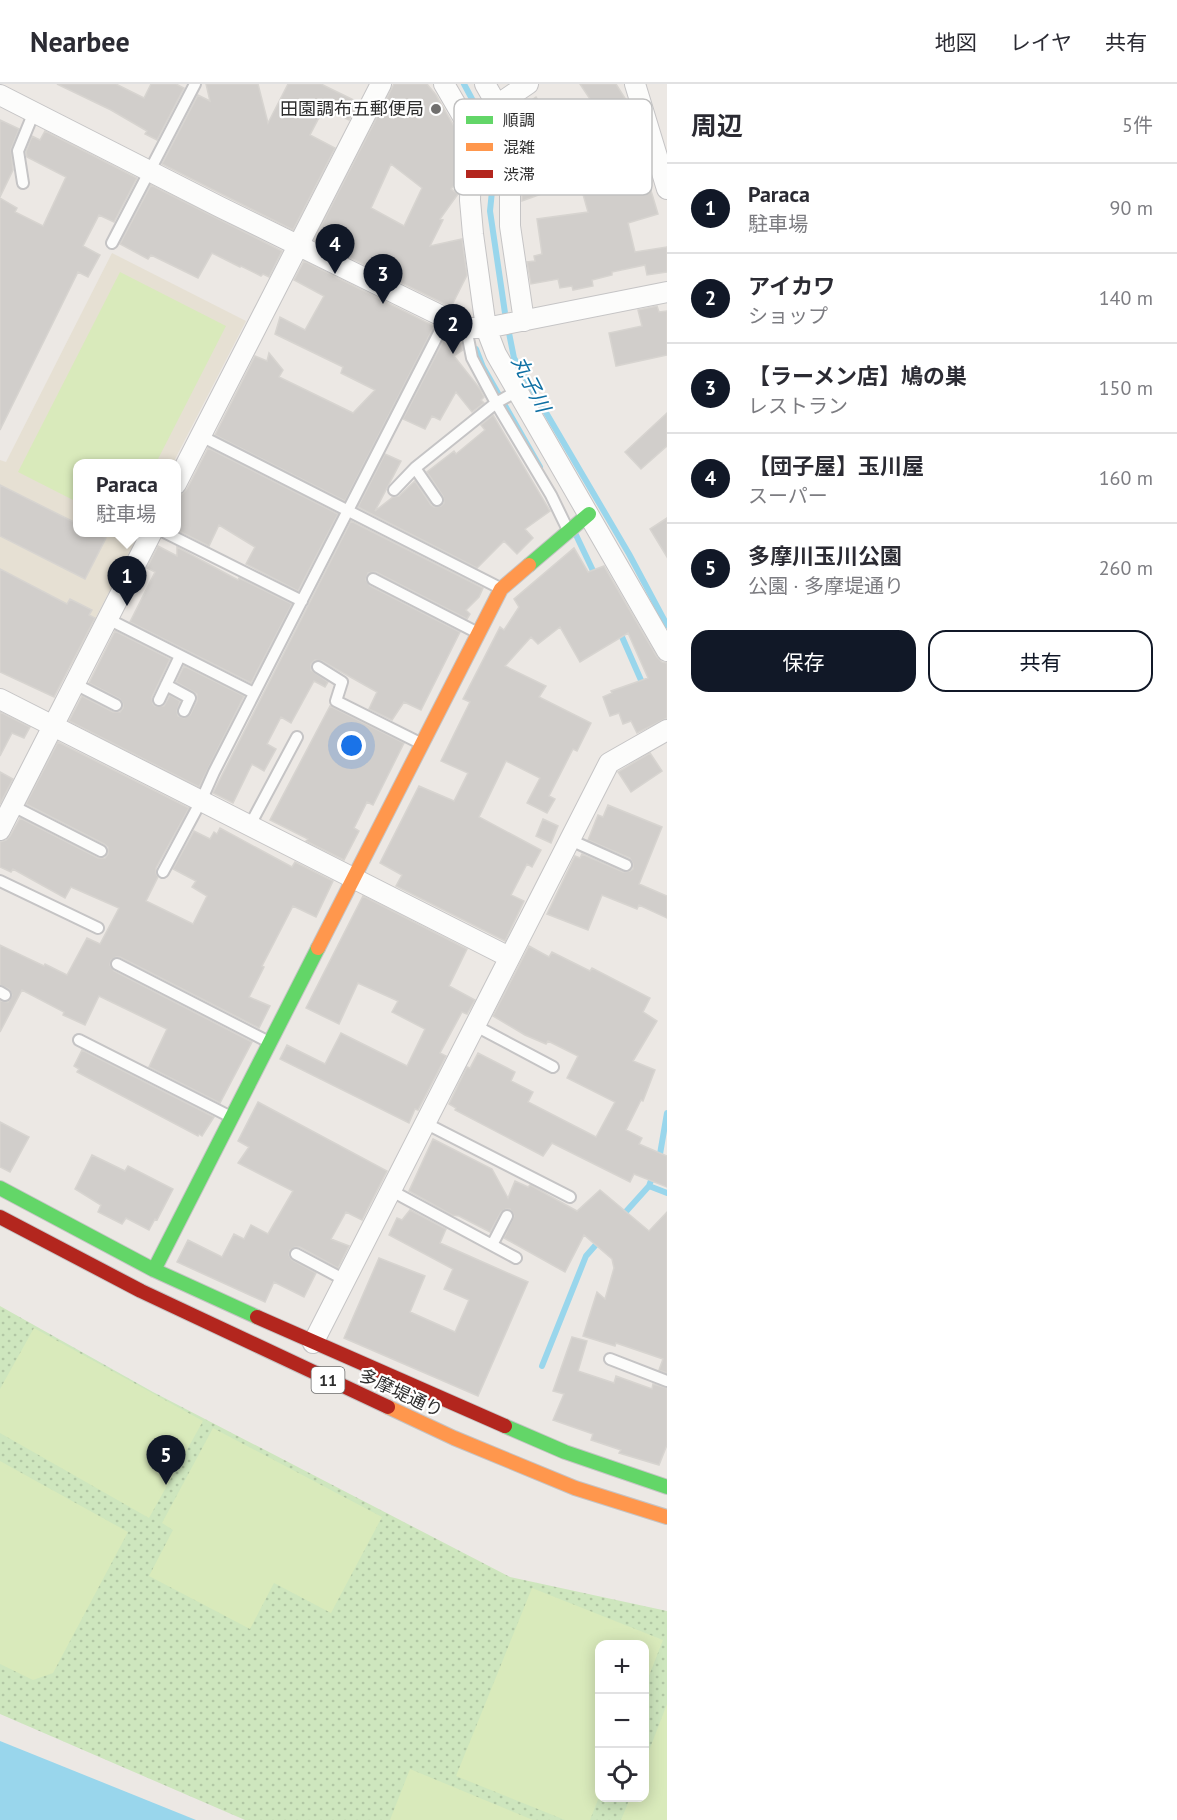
<!DOCTYPE html>
<html lang="ja">
<head>
<meta charset="utf-8">
<style>
  :root { --surface:#fff; --page:#f7f7f7; --text:#2b2b33; --muted:#7c7c81; --line:#e1e1e2; --accent:#111827 }
  body { margin:0; font-family:"PT Sans","Noto Sans JP",sans-serif; background:var(--page); color:var(--text) }
  .controls { position:absolute; right:18px; bottom:18px; display:grid; overflow:hidden; border-radius:12px; box-shadow:0 3px 15px #0003 }
  .controls button { width:54px; height:54px; display:grid; place-items:center; padding:0; border:0; border-bottom:2px solid var(--line); background:var(--surface); color:var(--text); font:30px sans-serif }
  .you { position:absolute; left:352px; top:662px; width:21px; height:21px; margin:-15px; border:4px solid #fff; border-radius:50%; background:#1a73e8; box-shadow:0 0 0 9px #1a73e833 }
  .badge { display:grid; place-items:center; width:39px; height:39px; border-radius:50%; background:var(--accent); color:#fff; font-size:20px; font-weight:700 }
  .pin { position:absolute; translate:-50% -50px; filter:drop-shadow(0 2px 3px #0008) }
  .pin::after { content:''; position:absolute; top:32px; width:21px; height:18px; background:inherit; clip-path:polygon(0 0,100% 0,50% 100%) }
  .popup { position:absolute; left:73px; top:375px; width:108px; height:78px; box-sizing:border-box; display:grid; place-content:center; border-radius:12px; background:var(--surface); filter:drop-shadow(0 2px 4px #0005); font-size:20px; white-space:nowrap; color:var(--muted) }
  .popup b { font-size:22px; color:var(--text) }
  .popup::after { content:''; position:absolute; left:50%; top:100%; margin-left:-12px; border:12px solid transparent; border-top-color:var(--surface) }
  .list { margin:0; padding:0; list-style:none }
  h2 { display:flex; justify-content:space-between; align-items:center; height:78px; margin:0; padding:0 24px; font-size:26px }
  h2 small { font-size:20px; font-weight:400; color:var(--muted) }
  .list li { display:grid; grid-template-columns:39px 1fr auto; gap:18px; align-items:center; box-sizing:border-box; height:90px; padding:0 24px; border-top:2px solid var(--line) }
  .list b { display:block; font-size:22px; white-space:nowrap }
  .list p { margin:0; font-size:20px; white-space:nowrap; color:var(--muted) }
  .list em { font-size:20px; font-style:normal; color:var(--muted) }
  .actions { display:flex; gap:12px; padding:18px 24px }
  .actions a { flex:1; padding:14px 0; border:2px solid var(--accent); border-radius:18px; text-align:center; font-size:21px; color:var(--accent) }
  .actions .main { background:var(--accent); color:#fff }
  .icon { flex:none; width:33px; height:33px; fill:none; stroke:currentColor; stroke-width:2; stroke-linecap:round; stroke-linejoin:round }
  .map { position:relative; flex:none; width:667px; height:1736px; overflow:hidden }
  header { display:flex; align-items:center; gap:36px; box-sizing:border-box; height:84px; padding:0 30px; background:var(--surface); border-bottom:2px solid var(--line) }
  header strong { font-size:28px }
  nav { display:flex; gap:33px; margin-inline-start:auto; font-size:21px }
  main { display:flex }
  aside { flex:1; background:var(--surface) }
  .map>svg:first-child { display:block }
  .education { fill:#e6e0d3 }
  .park { fill:url(#park-dots); fill-rule:evenodd }
  .pitch { fill:#d9eabb }
  .water { fill:#99d6ec }
  .lines { fill:none; stroke-linecap:round; stroke-linejoin:round }
  .stream { stroke:#99d6ec; stroke-width:6 }
  .building { fill:#d1cecb; stroke:#d7d4d0; stroke-width:1.5; fill-rule:evenodd }
  .lane-casing { stroke:#c5c4c5; stroke-width:14 }
  .street-casing { stroke:#c5c4c5; stroke-width:22 }
  .fast-casing { stroke:#c5c4c5; stroke-width:16 }
  .slow-casing { stroke:#c5c4c5; stroke-width:16 }
  .jam-casing { stroke:#c5c4c5; stroke-width:16 }
  .lane { stroke:#fcfcfb; stroke-width:10 }
  .street { stroke:#fcfcfb; stroke-width:20 }
  .fast { stroke:#63d668; stroke-width:14 }
  .slow { stroke:#ff974d; stroke-width:14 }
  .jam { stroke:#b3261e; stroke-width:14 }
  .poi-dot { fill:#706f6e; stroke:#fff; stroke-width:2 }
  .labels { text-anchor:middle; stroke-width:4.5; stroke-linejoin:round; paint-order:stroke }
  .shield { fill:#fff; stroke:#6d6d6d; stroke-width:1.5 }
  .shield-label { font-size:16px; font-weight:bold; fill:#2e2e2e }
  .poi-label { font-size:18px; fill:#2e2e2e; stroke:#fff; text-anchor:end }
  .street-label { font-size:18px; fill:#2e2e2e; stroke:#fff }
  .water-label { font-size:20px; font-style:italic; fill:#0d6fa3; stroke:#fff }
  .key { fill:#fff; stroke:#c0c0c0; stroke-width:1.5 }
  .key-label { font-size:16px; fill:#2e2e2e }
</style>
</head>
<body>
<header>
<strong>Nearbee</strong>
<nav><a>地図</a><a>レイヤ</a><a>共有</a></nav>
</header>
<main>
<div class="map">
<svg width="667" height="1736" viewBox="0 0 667 1736">
  <defs>
    <pattern id="park-dots" width="8" height="8" patternUnits="userSpaceOnUse" patternTransform="scale(1.5)"><rect width="8" height="8" fill="#cee6be"/><path d="M2 2h.1M6 6h.1" fill="none" stroke="#b1c6a4" stroke-width="1.8" stroke-linecap="round"/></pattern>
  </defs>
  <rect width="100%" height="100%" fill="#ece8e4"/>
  <path class="education" d="M112 169 246 237 173 379 78 380V448L139 449 71 582 0 546V376L6 378Z"/>
  <path class="park" d="M0 1222 153 1308 510 1493 667 1527V1736H245L0 1630ZM600 1560H644V1714H600Z"/>
  <path class="pitch" d="M120 188 226 242 156 379 78 380 77 418 18 388Z
    M34 1244 203 1337 149 1434 0 1349V1305Z
    M213 1344 382 1433 331 1529 274 1499 250 1545 149 1492 173 1446 162 1439Z
    M0 1377 128 1448 53 1589 33 1596 0 1580Z
    M532 1504 663 1556 645 1602 644 1560H600L599 1713 590 1736H565L456 1692Z
    M667 1620V1736H621L630 1714H644L645 1677Z
    M410 1685 533 1736H390Z"/>
  <path class="water" d="M0 1657 196 1736H0Z"/>
  <g class="lines">
    <path class="stream" d="M464 0 487 43 493 97 490 127 505 229 514 274 629 470 667 541
      M476 265 483 283 540 383
      M576 451 596 493
      M619 546 644 603
      M659 1076 667 1029
      M649 1102 667 1109
      M622 1132 649 1102 653 1091
      M542 1282 586 1172 601 1155"/>
  </g>
  <path class="building" d="M57 0H116L144 14 151 0H176L184 4 157 56 145 50 147 47 111 26Z
    M206 0H258L268 39 288 0H321L358 18 349 36 324 24 310 51 335 64 293 146 162 80 198 11 210 17Z
    M394 0H427L436 11 454 42 459 80V96L451 105 458 110 440 135 443 136 430 162 462 155 467 191 451 223 314 156ZM391 80 422 104 404 142 371 124Z
    M580 0H616L628 19 639 54 634 56 645 79 643 80 658 130 628 139 635 168 667 163V188L647 191 645 181 612 188V191L592 196 593 202 573 206 572 202 560 204 558 195 531 200 527 178 535 177 534 172 542 170 537 135 588 128 579 96 574 98 572 90 546 103 547 108 522 117V92L531 90 519 73 517 61 525 56 512 36 511 30 536 13 551 36 559 31 579 60 605 48 588 21 592 18Z
    M0 36 19 45 11 65 13 86 0 113Z
    M45 47 137 94 114 138 99 131 83 162 100 171 88 193 78 188 0 346V114L17 124 15 128 43 142 66 93 27 73 26 68 32 52 40 56Z
    M151 101 282 167 269 193 263 190 261 192 241 182 240 183 212 169 198 194 151 171 148 175 120 160Z
    M304 177 434 242 345 417 215 351 255 272 267 277 269 269 283 286 279 293 353 329 375 306 341 289 343 283 275 250 280 233 305 246 324 212 294 196Z
    M657 222 659 228 667 227V271L616 282 609 249 642 242 638 226Z
    M448 248 460 255 463 266 454 272 480 305 484 313 481 316 484 319 472 328 456 308 440 336 432 332 425 345 403 335Z
    M667 329V362L641 385 625 368Z
    M493 331 550 427 525 445 533 454 517 470 504 457 477 484 358 423 385 370 401 377 375 427 393 413 399 412 415 397 431 421 434 423 441 422 444 419 443 412 427 388 454 367 456 370 485 346 481 341Z
    M208 364 338 430 298 507 246 480 255 463 219 441 209 462 177 446V415L187 405Z
    M0 401 78 440V448H94L106 454 85 495 0 452Z
    M667 434V473L650 445Z
    M351 437 483 504 479 513 466 526 470 530 467 535 376 488 368 489 366 496 370 502 460 548 421 626 404 618 392 636 369 625 377 608 322 577 315 576 311 580V586L328 598 325 603 314 597 291 639 281 633 267 660 276 665 264 687 252 680 233 719 213 709Z
    M158 462 177 472V463L238 496 239 494 292 520 251 599 130 538 155 488 147 484Z
    M574 464 588 488 604 482 657 573 662 578 667 579V634L637 649 631 637 623 640 619 629 610 632 603 613 612 609 611 607 648 594 628 549 580 578 560 543 538 560 531 553 505 582 546 602 539 613 591 639 577 667 573 665 549 712 555 715 547 729 527 719 540 694 506 677 479 733 541 766 532 783 527 780 511 811 524 817 505 857 396 802 402 791 380 779 419 702 454 717 468 689 441 677 470 618 463 615 500 543 504 546 519 523 514 515Z
    M0 485 67 520 70 515 92 526 89 531 95 534 54 613 0 588Z
    M115 547 170 575 152 613 153 620 155 622H164L170 611 180 617 177 627 178 632 184 634 190 631 197 617V610L176 598 184 582 244 612 199 703 69 637 82 612 113 628H120L123 624V620L120 615 89 599Z
    M330 622 404 659 373 721 367 718 354 744 359 747 344 776 306 757 308 755 270 736Z
    M0 628 30 643 24 654 12 649 0 672Z
    M58 658 189 724 156 784V789L158 793 146 817 193 840 207 812 192 803 196 797 173 785 194 747 210 755 214 748 217 750 220 744 292 783 295 778 333 797 316 833 293 822 262 882 264 883 249 913 270 922 259 944 120 873H116L111 876 110 881 114 887 252 958 220 1019 149 983 167 945 99 912 85 941 63 931 64 928 22 906 0 948V917L8 918 12 911 9 905 0 901V861L44 882 45 880 67 891 87 854 100 860 119 824 71 803 65 814 13 785 11 788 0 783V758L6 756 10 752 20 734 98 774H105L108 770V763L104 760 26 720Z
    M650 669 662 687 631 708 618 688Z
    M0 688 13 695 0 720Z
    M608 721 662 743 639 800 667 812V834L639 821 637 825 602 811 588 846 547 830 575 772 580 774 582 770 623 788 630 787 633 785V780L630 774 588 756 598 731 603 733Z
    M543 735 558 742 551 759 536 752Z
    M363 812 467 865 449 902 475 916 467 930 462 928 440 969 446 972 418 1026 415 1025 409 1039 280 975 287 961 325 980 341 949 407 982 425 945 392 928 398 917 358 899 339 940 306 924Z
    M529 862 549 873 552 868 590 887 592 884 650 914 643 928 657 937 633 977 655 986 643 1017 641 1016 626 1046 642 1054 639 1060 667 1072V1103L634 1090 630 1098 552 1059 543 1072 455 1026 456 1024 449 1020 467 983 470 984 478 969 515 988 511 997 533 1008 528 1018 596 1053 615 1018 567 994 578 972 548 957 546 960 525 951 493 932Z
    M82 966 214 1033 202 1052 199 1050 198 1052 77 988 79 985 74 982Z
    M258 1018 387 1087 362 1136 346 1128 331 1155 349 1162 338 1184 300 1163H295L290 1166 289 1171 292 1176 316 1189 304 1213 274 1198 265 1218 177 1178 188 1156 222 1173 234 1150 244 1155 251 1141 268 1150 293 1107 238 1079 249 1063 238 1057Z
    M0 1038 29 1053 10 1088 0 1083Z
    M433 1055 492 1085 508 1114 515 1097 528 1103 530 1101 577 1127 600 1106 649 1147 667 1128V1289L659 1286 663 1275 616 1259 615 1262 583 1252 597 1208 605 1215 614 1184 612 1175 584 1151 565 1188 504 1154 514 1132 510 1125H506L501 1128 490 1148 459 1132 452 1131 409 1107Z
    M92 1071 125 1087 128 1082 173 1105 157 1136 155 1135 149 1146 126 1134 122 1140 98 1128 101 1121 75 1105Z
    M410 1126 446 1145 440 1159 528 1198 478 1312 344 1254 379 1174 425 1192 410 1228 455 1248 469 1216 444 1205 453 1185 389 1151 397 1134 402 1136Z
    M572 1253 587 1257 578 1287 614 1299 616 1292 652 1305 653 1300 667 1304V1361L659 1381 619 1369 621 1366 591 1356 593 1350 553 1336 564 1310 553 1307Z"/>
  <g class="lines">
    <defs>
      <path id="lane" d="M23 99 18 67 34 28
        M112 159 195 0
        M466 244 472 274 496 319 551 411 568 446
        M201 352 500 504
        M394 406 415 384
        M437 416 415 384 496 319 517 307
        M164 448 302 517
        M373 495 478 549
        M108 535 254 609
        M318 583 342 598 336 617 422 660
        M75 600 116 621
        M166 601 190 614 184 627
        M159 616 180 572
        M13 722 101 767
        M250 741 297 653
        M568 755 626 781
        M163 788 201 717 214 688 446 235
        M0 797 98 844
        M117 880 269 958
        M0 908 5 911
        M474 941 553 983
        M79 956 231 1033
        M425 1039 570 1113
        M390 1106 516 1174
        M492 1161 507 1132
        M296 1170 345 1196
        M610 1275 667 1297"/>
      <path id="street" d="M444 0 466 38 471 79 470 116 473 150 486 244 496 270 667 567
        M485 0 497 21 510 88V142L524 237
        M635 0 667 105
        M0 11 220 123 466 244H486L667 208
        M466 38 497 21 528 0
        M176 400 381 0
        M0 615 509 873
        M0 746 152 448
        M313 1259 609 679 667 646"/>
      <path id="fast" d="M529 481 589 430
        M0 1104 154 1186 257 1233
        M154 1186 318 864
        M505 1342 565 1368 667 1403"/>
      <path id="slow" d="M318 864 501 505 529 481
        M388 1323 454 1354 575 1404 667 1433"/>
      <path id="jam" d="M0 1133 141 1207 388 1323
        M257 1233 505 1342"/>
    </defs>
    <use href="#lane" class="lane-casing"/>
    <use href="#street" class="street-casing"/>
    <use href="#fast" class="fast-casing"/>
    <use href="#slow" class="slow-casing"/>
    <use href="#jam" class="jam-casing"/>
    <use href="#lane" class="lane"/>
    <use href="#street" class="street"/>
    <use href="#fast" class="fast"/>
    <use href="#slow" class="slow"/>
    <use href="#jam" class="jam"/>
  </g>
  <circle class="poi-dot" cx="436" cy="25" r="6"/>
  <g class="labels">
    <rect class="shield" x="311.5" y="1283" width="33" height="26" rx="4.5"/>
    <g class="shield-label">
      <text x="328" y="1302">11</text>
    </g>
    <g class="poi-label">
      <text x="424" y="31">田園調布五郵便局</text>
    </g>
    <g class="street-label">
      <text transform="translate(401 1309) rotate(25)" y="6">多摩堤通り</text>
    </g>
    <g class="water-label">
      <text transform="translate(531 300) rotate(63)" y="7">丸子川</text>
    </g>
  </g>
  <rect x="454" y="15" width="198" height="96" rx="9" class="key"/>
  <rect x="466" y="32" width="27" height="8" fill="#63d668"/>
  <rect x="466" y="59" width="27" height="8" fill="#ff974d"/>
  <rect x="466" y="86" width="27" height="8" fill="#b3261e"/>
  <g class="key-label">
    <text x="503" y="42">順調</text>
    <text x="503" y="69">混雑</text>
    <text x="503" y="96">渋滞</text>
  </g>
</svg>
<div class="controls">
<button>+</button>
<button>−</button>
<button><svg class="icon" aria-label="locate" viewBox="0 0 24 24"><circle cx="12" cy="12" r="6"/><path d="M12 2v4M12 18v4M2 12h4M18 12h4"/></svg></button>
</div>
<div class="you"></div>
<div class="pin badge" style="left:127px;top:522px">1</div>
<div class="popup"><b>Paraca</b>駐車場</div>
<div class="pin badge" style="left:453px;top:270px">2</div>
<div class="pin badge" style="left:383px;top:220px">3</div>
<div class="pin badge" style="left:335px;top:190px">4</div>
<div class="pin badge" style="left:166px;top:1401px">5</div>
</div>
<aside>
<h2>周辺<small>5件</small></h2>
<ul class="list">
<li><span class="badge">1</span><div><b>Paraca</b><p>駐車場</p></div><em>90 m</em></li>
<li><span class="badge">2</span><div><b>アイカワ</b><p>ショップ</p></div><em>140 m</em></li>
<li><span class="badge">3</span><div><b>【ラーメン店】鳩の巣</b><p>レストラン</p></div><em>150 m</em></li>
<li><span class="badge">4</span><div><b>【団子屋】玉川屋</b><p>スーパー</p></div><em>160 m</em></li>
<li><span class="badge">5</span><div><b>多摩川玉川公園</b><p>公園 · 多摩堤通り</p></div><em>260 m</em></li>
</ul>
<div class="actions"><a class="main">保存</a><a>共有</a></div>
</aside>
</main>
</body>
</html>
